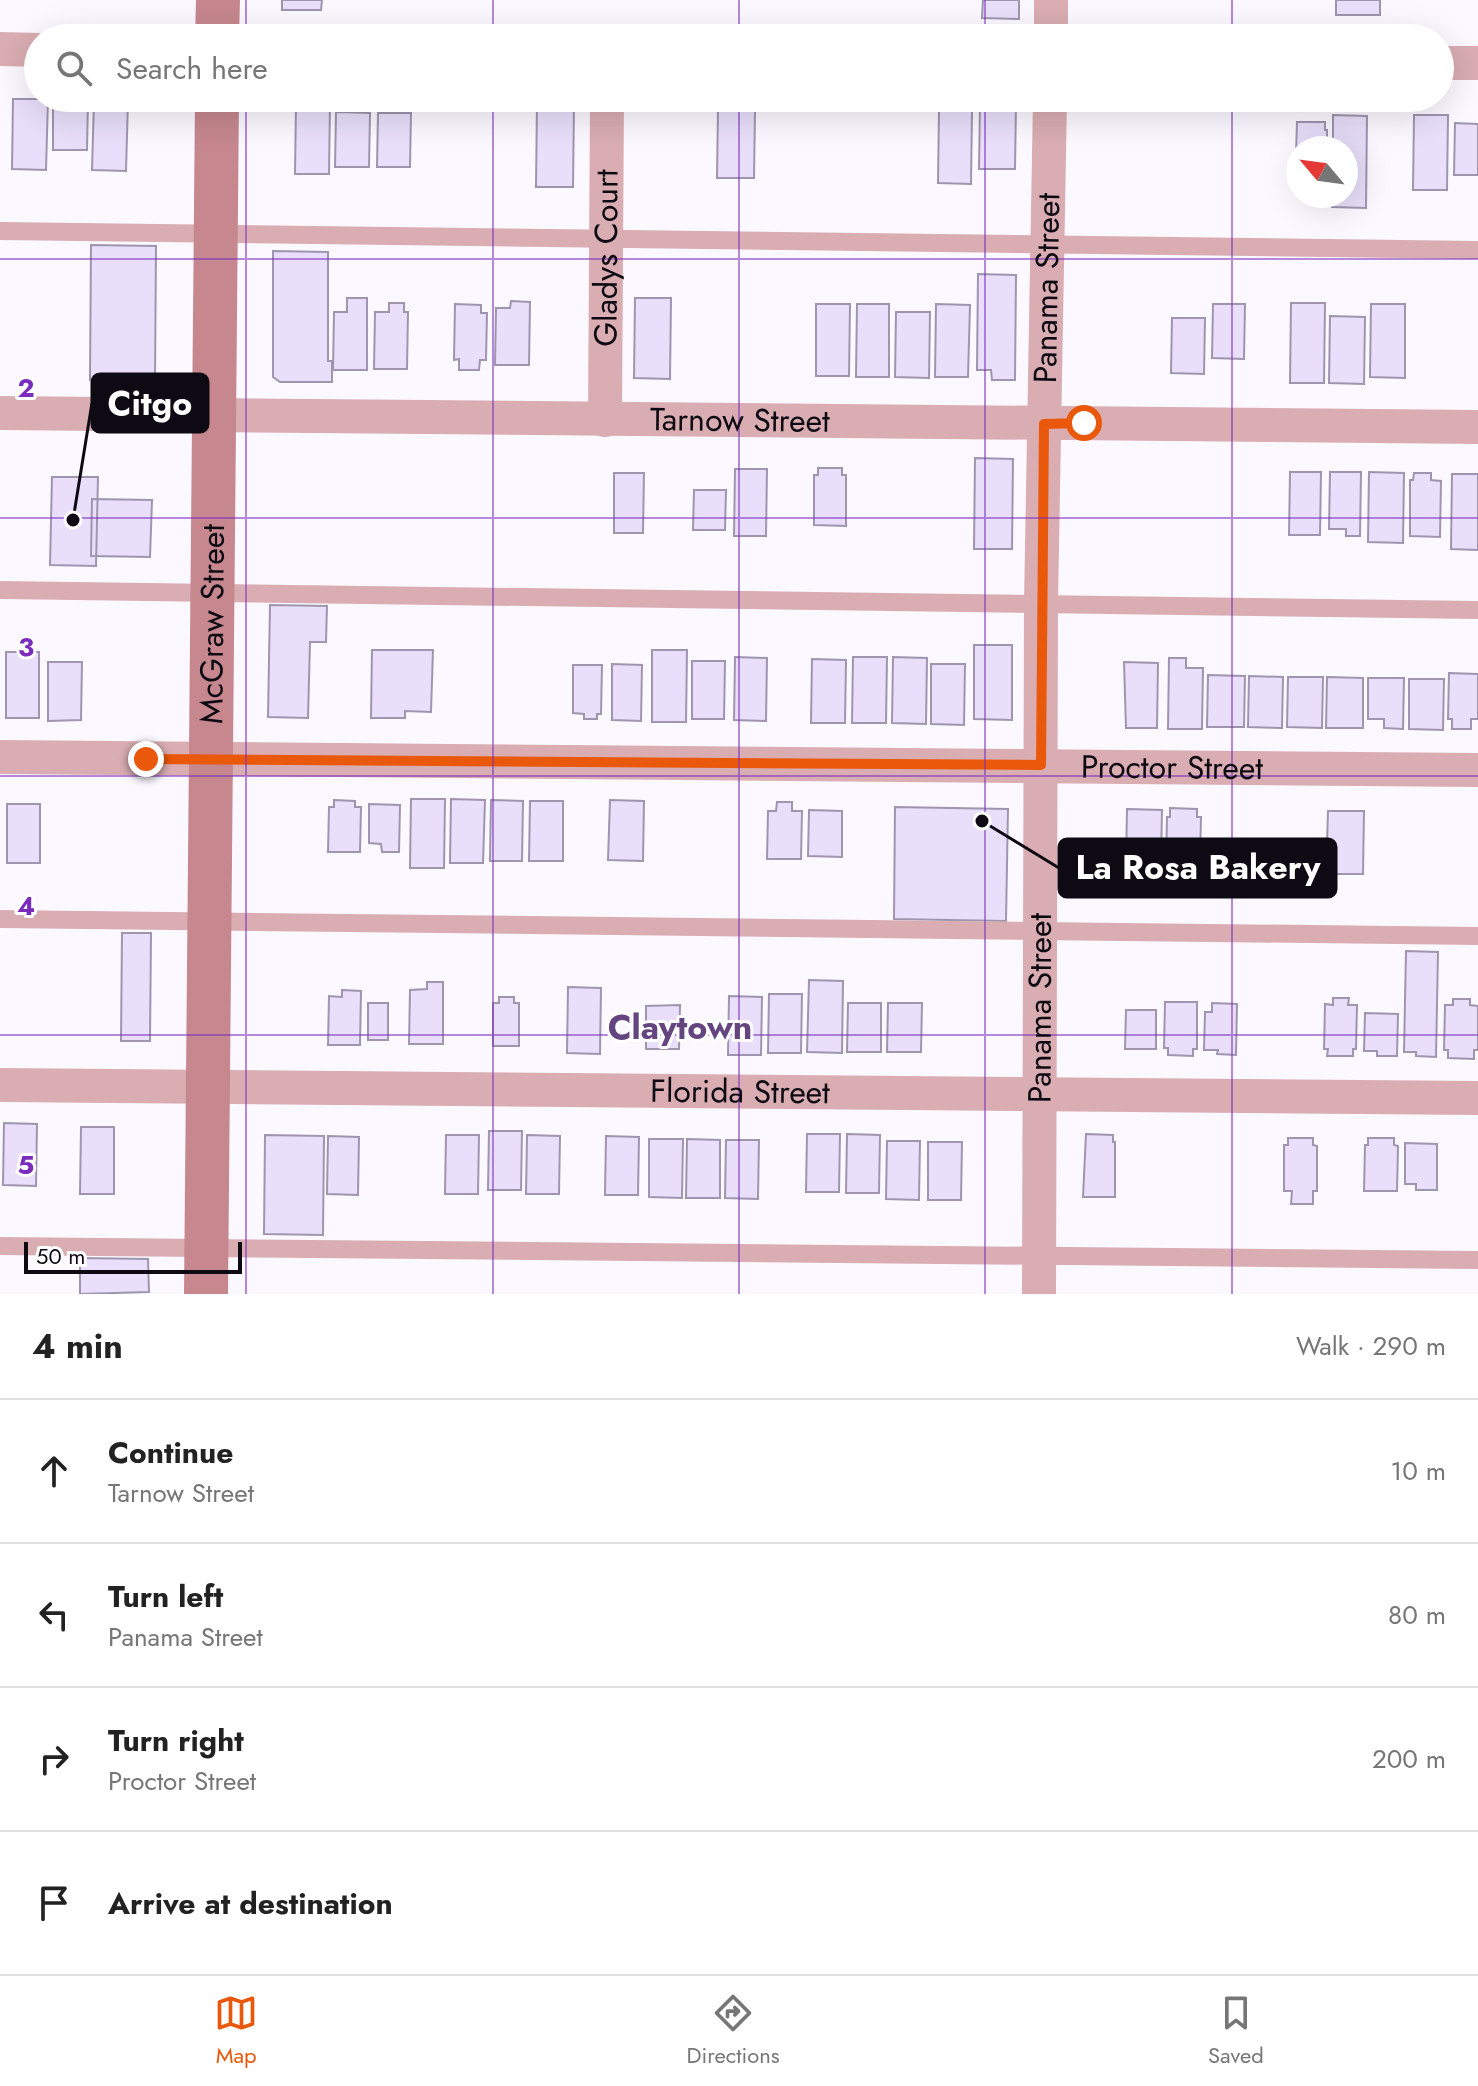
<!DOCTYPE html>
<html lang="en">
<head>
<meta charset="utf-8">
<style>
  :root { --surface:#fff; --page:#f6f6f6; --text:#222; --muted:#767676; --line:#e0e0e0; --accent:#ea580c }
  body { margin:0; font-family:Jost,sans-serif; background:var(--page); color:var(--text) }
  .compass { position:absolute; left:1286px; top:136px; width:72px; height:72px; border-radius:50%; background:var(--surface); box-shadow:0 8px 32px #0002; rotate:299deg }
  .scale { position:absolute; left:24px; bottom:20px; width:218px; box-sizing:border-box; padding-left:8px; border:4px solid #0d0a13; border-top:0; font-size:22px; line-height:28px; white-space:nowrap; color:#0d0a13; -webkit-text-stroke:6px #fff; paint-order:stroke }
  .stop { position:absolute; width:24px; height:24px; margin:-18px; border:6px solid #ea580c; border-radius:50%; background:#fff }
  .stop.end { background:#ea580c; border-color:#fff; box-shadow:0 2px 8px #0008 }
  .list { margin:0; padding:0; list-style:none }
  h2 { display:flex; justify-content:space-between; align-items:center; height:104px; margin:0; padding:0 32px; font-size:34px }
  h2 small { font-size:26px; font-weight:400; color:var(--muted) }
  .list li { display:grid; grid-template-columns:52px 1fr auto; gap:24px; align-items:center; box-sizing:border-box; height:144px; padding:0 32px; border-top:2px solid var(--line) }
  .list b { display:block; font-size:30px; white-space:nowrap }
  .list p { margin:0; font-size:26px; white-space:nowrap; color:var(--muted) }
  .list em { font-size:26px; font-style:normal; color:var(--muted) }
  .icon { flex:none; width:44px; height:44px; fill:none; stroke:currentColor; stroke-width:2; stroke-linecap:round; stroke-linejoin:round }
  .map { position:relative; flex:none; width:1478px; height:1294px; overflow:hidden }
  .search { position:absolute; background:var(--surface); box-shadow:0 8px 32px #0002; left:24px; right:24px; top:24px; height:88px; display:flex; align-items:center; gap:20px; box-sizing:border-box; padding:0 28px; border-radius:44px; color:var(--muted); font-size:30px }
  .sheet { height:680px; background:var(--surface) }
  nav { display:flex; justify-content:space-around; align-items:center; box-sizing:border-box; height:112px; border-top:2px solid var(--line); background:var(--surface); font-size:22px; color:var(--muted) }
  nav a { display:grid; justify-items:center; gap:4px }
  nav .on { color:var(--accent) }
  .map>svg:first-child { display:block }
  .building { fill:#e9dffb; stroke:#9f95af; stroke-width:2 }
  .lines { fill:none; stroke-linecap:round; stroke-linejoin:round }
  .lane { stroke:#d9adb1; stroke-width:18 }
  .street { stroke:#d9adb1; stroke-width:34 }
  .secondary { stroke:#c6878e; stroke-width:44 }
  .route { stroke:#ea580c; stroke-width:10 }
  .grid { fill:none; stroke:#7b2cbf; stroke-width:2; stroke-opacity:0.55 }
  .labels { text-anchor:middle; stroke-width:6; stroke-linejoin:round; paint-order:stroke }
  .street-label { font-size:32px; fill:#0d0a13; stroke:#fff }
  .neighbourhood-label { font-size:34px; font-weight:bold; fill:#644580; stroke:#fff }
  .grid-label { font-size:26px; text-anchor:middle; font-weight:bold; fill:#7b2cbf; stroke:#fff; stroke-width:6; stroke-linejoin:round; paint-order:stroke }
  .leader { fill:none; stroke:#0d0a13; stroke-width:3 }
  .callout-dot { fill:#0d0a13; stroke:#fff; stroke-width:3 }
  .callout { fill:#0d0a13; stroke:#0d0a13; stroke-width:3 }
  .callout-label { font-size:34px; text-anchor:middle; font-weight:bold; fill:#fff }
</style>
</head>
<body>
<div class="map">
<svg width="1478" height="1294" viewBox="0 0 1478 1294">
  <rect width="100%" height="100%" fill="#fbf9ff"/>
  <path class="building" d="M282 0H322L321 10H282Z
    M983 0H1019V19L982 18Z
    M1336 0H1380V15H1336Z
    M13 99H48L46 170 12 169Z
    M53 100H88L87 150H53Z
    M94 100H128L126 171 92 170Z
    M537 102 574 103 573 187H536Z
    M980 102 1016 103 1015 169H979Z
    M296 103H330L329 174H295Z
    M718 108 755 109 754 178H717Z
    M939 111H972L971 184 938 183Z
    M336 112 370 113 369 167H335Z
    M378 113H411L410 167H377Z
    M1333 115 1367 116 1366 208 1332 207V196H1346V148H1333Z
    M1414 115H1448L1447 190H1413Z
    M1297 122H1325V130H1327V148H1298V187H1295Z
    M1455 123 1478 124V175H1454Z
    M91 245 156 246 155 381 90 380Z
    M273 251 328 252V361H332V382H280L273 377Z
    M978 274 1016 275 1015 380H992L991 370H977Z
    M347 298H367V370H333L334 312H347Z
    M635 298H671L670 379 634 378Z
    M511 301 530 302 529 365H495L496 308H510Z
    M389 303H404V312H408L407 369H374L375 312H389Z
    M1291 303H1325L1324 383H1290Z
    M455 304 481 305V313H487L486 360H480L479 370H459V359L454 360Z
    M816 304H850L849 376H816Z
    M857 304H889V377H856Z
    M936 304 970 305 968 377H935Z
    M1213 304H1245L1244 359 1212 358Z
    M1371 304H1405V378L1370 377Z
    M896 312H930L929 378 895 377Z
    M1330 316 1365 317 1364 384 1329 383Z
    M1172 318H1205L1204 374 1171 373Z
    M975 458 1013 459 1012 549H974Z
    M818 468H842V475H846V526L814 525V475H818Z
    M735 469H767L766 536H734Z
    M1290 472H1321L1320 535H1289Z
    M1330 472H1361L1360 536H1346V529H1329Z
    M1369 472 1404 473 1403 543 1368 542Z
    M614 473H644L643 533H614Z
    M1414 473H1431V480L1441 481 1440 537 1410 536V480H1413Z
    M1452 474H1478V550L1451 549Z
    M52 477H98L96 566 50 565Z
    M694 490H726L725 530H693Z
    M92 499 152 500 150 557 91 556Z
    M270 605 327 606 326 642H310L308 718 268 717Z
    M974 645H1012V720L974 719Z
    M372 650H433L431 712 405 711V718H371Z
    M652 650H687L686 722H652Z
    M6 652H39V718H6Z
    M735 657 767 658 766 721 734 720Z
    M853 657H887L886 723H852Z
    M893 657 927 658 926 724 892 723Z
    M1169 658H1186V668H1203L1202 729H1168Z
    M812 659 846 660 845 723H811Z
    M692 661H725L724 719H692Z
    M48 662H82L81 720 48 721Z
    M1124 662 1158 663 1157 728H1126Z
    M612 664 642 665 641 721 612 720Z
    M931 664H965L964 725 931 724Z
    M573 665H602L601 714H597V719H584V714L573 713Z
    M1449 673 1478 674V719H1471V729H1452V719H1448Z
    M1208 675 1245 676 1244 727H1207Z
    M1249 676 1283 677 1282 728 1248 727Z
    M1288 677H1323L1322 728 1287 727Z
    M1327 677 1363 678V728H1326Z
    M1368 678H1404L1403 729 1384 728V719H1368Z
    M1409 679H1444L1443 730 1409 729Z
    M411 799H445L444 868H410Z
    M451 799 485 800 483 863H450Z
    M334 800 355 801V807H361L360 852H328L329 807H334Z
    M491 800 523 801 522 861H490Z
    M610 800 644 801 643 861 608 860Z
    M530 801H563V861H529Z
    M777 802H792V811H802L801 859H767L768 811H776Z
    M7 804H40V863H7Z
    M369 804 400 805 399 852H382L381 844 369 843Z
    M895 807 1008 809 1006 921 894 919Z
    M1170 808 1197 809V817H1201L1200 862H1192V872H1171V862H1166L1167 817H1170Z
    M1127 809 1162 810 1161 861H1126Z
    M809 810 842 811V857L808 856Z
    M1328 811H1364L1363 874H1326Z
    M122 933H151L150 1041H121Z
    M1406 951 1438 952 1436 1057 1416 1056V1052H1404Z
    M809 980 843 981 842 1053 807 1052Z
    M427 982H443V1044H409L410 990 427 989Z
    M568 987 601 988 600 1054 567 1053Z
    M342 990 361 991 360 1045H328L329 996 342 997Z
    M769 994H802L801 1053H768Z
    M729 996 762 997 761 1055H728Z
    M499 997H514V1003H519V1046H493V1003H499Z
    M1333 998H1349L1348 1005H1357L1356 1049H1353V1056H1327L1328 1049H1324L1325 1004 1333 1005Z
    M1453 999H1470V1005L1478 1006V1050H1474V1059L1448 1058V1050H1444L1445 1005H1453Z
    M1165 1002H1197V1049H1193V1056L1168 1055V1048H1164Z
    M368 1003H388V1040H368Z
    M848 1003H881V1052H847Z
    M888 1003H922L921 1052H887Z
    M1212 1003 1237 1004 1236 1055 1217 1054 1218 1050H1204L1205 1012H1212Z
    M680 1005 679 1049H646V1006Z
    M1126 1010H1156V1049H1125Z
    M1365 1013 1398 1014 1397 1056H1377V1051H1364Z
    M4 1123 37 1124 36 1186 3 1185Z
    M81 1127H114V1194H80Z
    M489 1131H522L521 1190H488Z
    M807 1134H840L839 1192H806Z
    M847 1134 880 1135 879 1193H846Z
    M1086 1134 1113 1135V1142H1115V1197H1083Z
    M265 1135 324 1136 323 1235 264 1234Z
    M446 1135H479L478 1194H445Z
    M527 1135 560 1136 559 1194H526Z
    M328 1136 359 1137 358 1195 327 1194Z
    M606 1136 639 1137 638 1195H605Z
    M1288 1138H1313V1145L1317 1146V1191H1313V1204H1291L1292 1191H1284V1145H1288Z
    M1368 1138H1394V1145L1398 1146 1397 1191H1364L1365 1145H1368Z
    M649 1139H683L682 1198 649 1197Z
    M687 1139 720 1140V1198H686Z
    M726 1140H759L758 1199 725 1198Z
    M887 1141H920L919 1200 886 1199Z
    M928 1142H962L961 1200H928Z
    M1405 1143 1437 1144V1190H1416V1184H1405Z
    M80 1258 148 1259 149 1292 80 1294Z"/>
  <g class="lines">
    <path class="lane" d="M0 231 1478 250
      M0 590 1478 610
      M0 919 1478 936
      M0 1246 1478 1260"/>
    <g class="street">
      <path d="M1051 38V0"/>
      <path d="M0 49 38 50"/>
      <path d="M1440 63H1478"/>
      <path id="s1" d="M0 413 1478 427"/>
      <path id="s2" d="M605 420 607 98"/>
      <path id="s3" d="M0 757 1478 770"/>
      <path id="s4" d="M0 1085 1478 1098"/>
      <path id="s5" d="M1039 1294 1041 603 1050 98"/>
    </g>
    <g class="secondary">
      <path d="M217 38 218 0"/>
      <path id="s6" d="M206 1294 217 98"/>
    </g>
  </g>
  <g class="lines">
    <path class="route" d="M146 759 1041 765 1044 424 1084 423"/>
  </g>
  <path class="grid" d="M246 0V38M493 0V38M739 0V38M985 0V38M1232 0V38M246 98V1294M493 98V1294M739 98V1294M985 98V1294M1232 98V1294M0 259H1478M0 518H1478M0 776H1478M0 1035H1478"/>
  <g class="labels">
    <g class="street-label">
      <text dy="11" stroke="none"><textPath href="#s2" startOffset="162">Gladys Court</textPath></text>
      <text dy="11" stroke="none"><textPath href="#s5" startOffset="1006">Panama Street</textPath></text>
      <text dy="11" stroke="none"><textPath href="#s1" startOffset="740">Tarnow Street</textPath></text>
      <text dy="11" stroke="none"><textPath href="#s6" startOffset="670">McGraw Street</textPath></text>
      <text dy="11" stroke="none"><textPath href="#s3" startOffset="1172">Proctor Street</textPath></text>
      <text dy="11" stroke="none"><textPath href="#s5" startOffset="286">Panama Street</textPath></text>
      <text dy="11" stroke="none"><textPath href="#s4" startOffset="740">Florida Street</textPath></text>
    </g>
    <g class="neighbourhood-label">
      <text x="680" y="1039">Claytown</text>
    </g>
  </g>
  <g class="grid-label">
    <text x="26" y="397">2</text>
    <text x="26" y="656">3</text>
    <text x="26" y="915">4</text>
    <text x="26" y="1174">5</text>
  </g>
  <path class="leader" d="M73 520L92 403M982 821L1059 868"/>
  <g class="callout-dot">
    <circle cx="73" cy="520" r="8"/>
    <circle cx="982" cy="821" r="8"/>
  </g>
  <g class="callout">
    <rect x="92" y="374" width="116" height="58" rx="8"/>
    <rect x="1059" y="839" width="277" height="58" rx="8"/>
  </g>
  <g class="callout-label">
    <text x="150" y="415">Citgo</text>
    <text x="1198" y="879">La Rosa Bakery</text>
  </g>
</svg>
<svg class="compass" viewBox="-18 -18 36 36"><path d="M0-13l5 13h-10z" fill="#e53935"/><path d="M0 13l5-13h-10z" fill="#767676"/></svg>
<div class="scale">50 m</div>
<div class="stop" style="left:1084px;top:423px"></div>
<div class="stop end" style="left:146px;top:759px"></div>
<div class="search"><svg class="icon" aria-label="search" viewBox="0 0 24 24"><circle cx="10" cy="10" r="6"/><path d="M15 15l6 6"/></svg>Search here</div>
</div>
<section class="sheet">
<h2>4 min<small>Walk · 290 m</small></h2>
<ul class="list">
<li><svg class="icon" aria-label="ahead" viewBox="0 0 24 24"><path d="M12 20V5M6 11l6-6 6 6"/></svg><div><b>Continue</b><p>Tarnow Street</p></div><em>10 m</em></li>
<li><svg class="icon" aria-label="left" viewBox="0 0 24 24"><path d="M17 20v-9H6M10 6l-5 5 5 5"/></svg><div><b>Turn left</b><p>Panama Street</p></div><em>80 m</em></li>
<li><svg class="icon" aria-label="right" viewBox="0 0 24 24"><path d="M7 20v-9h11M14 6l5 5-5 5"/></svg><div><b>Turn right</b><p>Proctor Street</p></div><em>200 m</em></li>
<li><svg class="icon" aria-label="arrive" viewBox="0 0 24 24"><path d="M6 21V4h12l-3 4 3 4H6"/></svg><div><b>Arrive at destination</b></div></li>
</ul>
</section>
<nav>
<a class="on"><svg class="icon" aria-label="map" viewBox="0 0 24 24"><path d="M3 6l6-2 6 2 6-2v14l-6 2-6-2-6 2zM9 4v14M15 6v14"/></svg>Map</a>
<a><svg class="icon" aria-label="directions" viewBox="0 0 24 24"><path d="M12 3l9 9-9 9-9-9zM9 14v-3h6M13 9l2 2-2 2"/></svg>Directions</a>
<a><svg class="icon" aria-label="saved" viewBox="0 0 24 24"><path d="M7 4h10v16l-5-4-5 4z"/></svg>Saved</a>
</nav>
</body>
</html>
